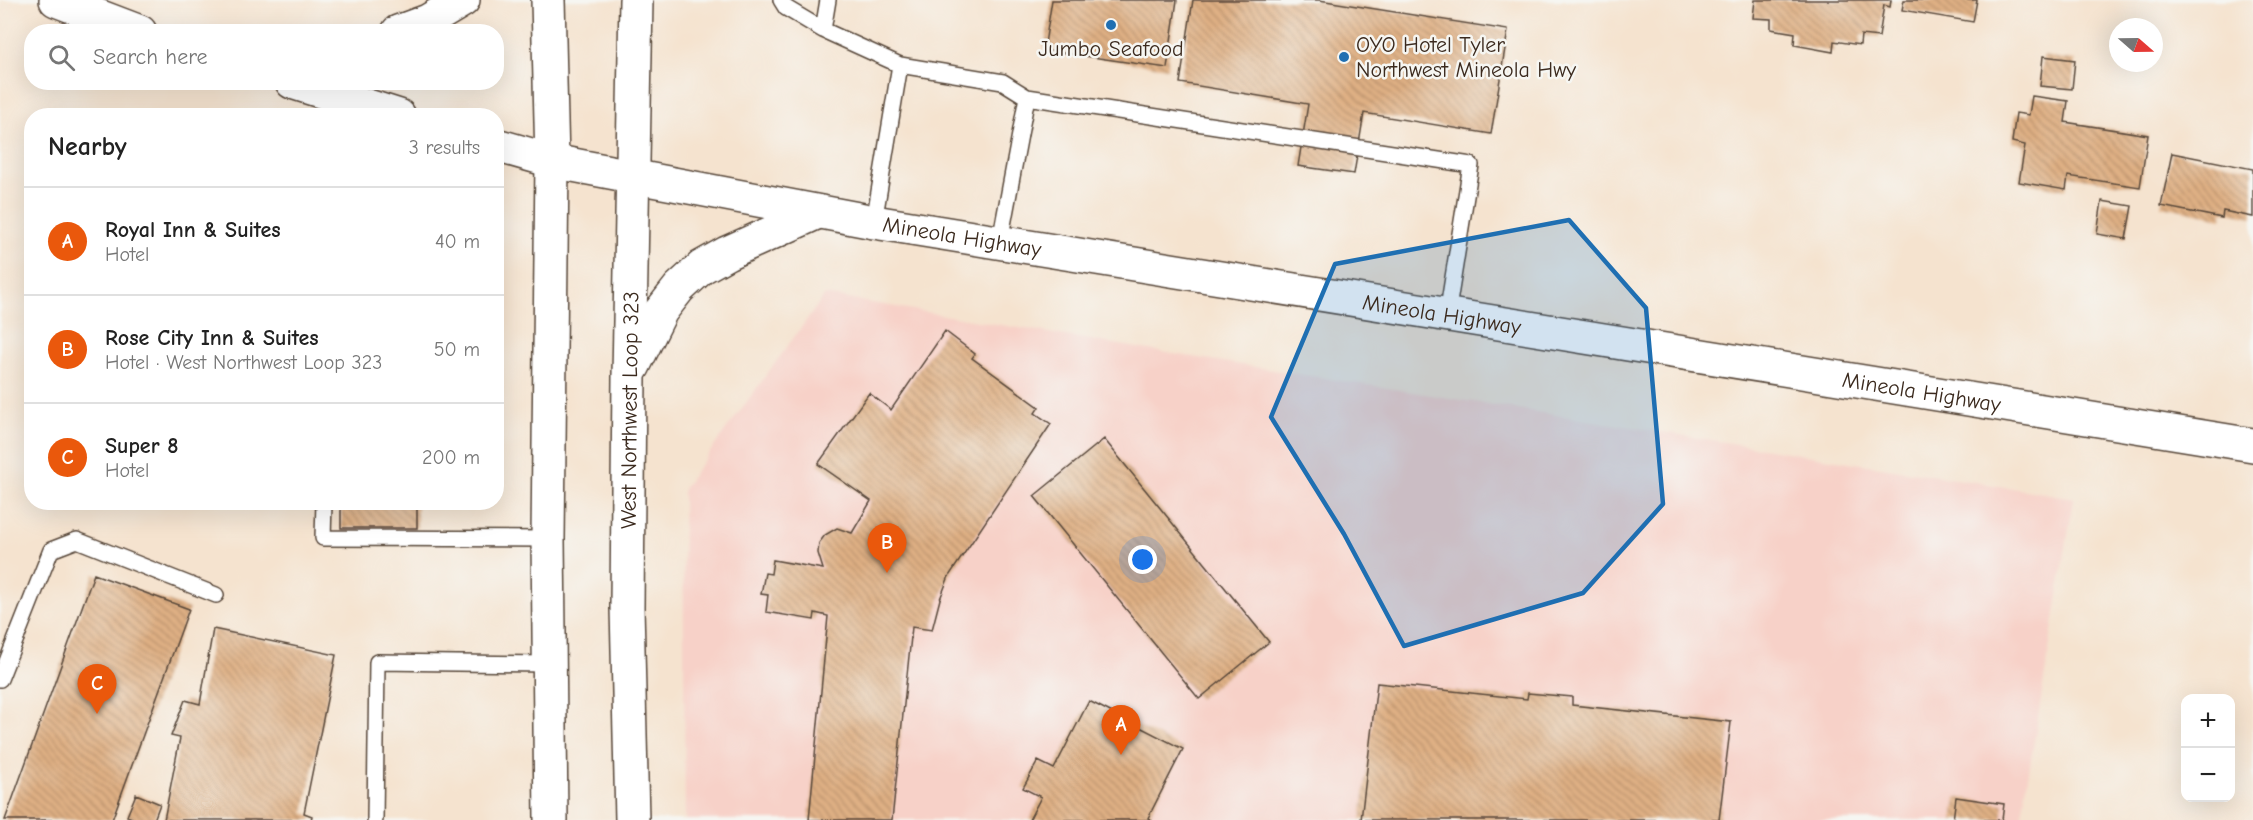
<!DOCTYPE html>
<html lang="en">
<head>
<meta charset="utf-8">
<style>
  :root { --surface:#fff; --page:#f2f2f2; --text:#222; --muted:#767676; --line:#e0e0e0; --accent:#ea580c }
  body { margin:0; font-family:"Comic Neue",sans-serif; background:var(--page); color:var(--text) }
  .controls { position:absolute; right:18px; bottom:18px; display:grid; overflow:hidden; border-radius:12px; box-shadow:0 6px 24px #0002 }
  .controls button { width:54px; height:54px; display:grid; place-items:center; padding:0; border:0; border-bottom:2px solid var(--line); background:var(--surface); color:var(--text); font:30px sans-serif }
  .compass { position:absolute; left:2109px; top:18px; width:54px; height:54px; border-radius:50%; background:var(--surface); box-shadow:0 6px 24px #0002; rotate:110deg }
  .you { position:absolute; left:1143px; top:560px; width:21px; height:21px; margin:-15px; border:4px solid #fff; border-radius:50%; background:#1a73e8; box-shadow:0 0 0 9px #1a73e833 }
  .badge { display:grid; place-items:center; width:39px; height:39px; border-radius:50%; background:var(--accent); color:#fff; font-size:20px; font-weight:700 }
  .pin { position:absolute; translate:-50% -50px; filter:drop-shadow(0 2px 3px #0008) }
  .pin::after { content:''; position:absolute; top:32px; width:21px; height:18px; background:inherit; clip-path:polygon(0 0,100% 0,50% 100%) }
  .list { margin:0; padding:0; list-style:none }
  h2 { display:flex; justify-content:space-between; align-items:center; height:78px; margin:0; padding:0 24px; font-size:26px }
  h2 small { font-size:20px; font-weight:400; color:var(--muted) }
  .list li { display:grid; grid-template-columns:39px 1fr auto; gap:18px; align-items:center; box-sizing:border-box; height:108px; padding:0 24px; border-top:2px solid var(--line) }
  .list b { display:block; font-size:22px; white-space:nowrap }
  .list p { margin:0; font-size:20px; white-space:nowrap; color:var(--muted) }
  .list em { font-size:20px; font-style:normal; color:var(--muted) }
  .icon { flex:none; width:33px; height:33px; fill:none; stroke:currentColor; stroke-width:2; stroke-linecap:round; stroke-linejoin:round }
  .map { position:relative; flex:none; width:2253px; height:820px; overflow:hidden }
  .search { position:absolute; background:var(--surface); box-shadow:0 6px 24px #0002; left:24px; top:24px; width:480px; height:66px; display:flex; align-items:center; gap:15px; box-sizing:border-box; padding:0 21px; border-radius:24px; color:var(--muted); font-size:22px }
  .panel { position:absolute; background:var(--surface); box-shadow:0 6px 24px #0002; left:24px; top:108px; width:480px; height:402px; border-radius:24px }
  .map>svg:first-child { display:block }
  .built { fill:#f7d1c8 }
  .building { fill:url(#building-back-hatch) }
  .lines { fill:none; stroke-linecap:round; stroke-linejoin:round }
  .lane-casing { stroke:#574639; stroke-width:18 }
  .primary-casing { stroke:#574639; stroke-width:36 }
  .highway-casing { stroke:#574639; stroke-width:36 }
  .lane { stroke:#fff; stroke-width:15 }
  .primary { stroke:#fff; stroke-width:33 }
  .highway { stroke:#fff; stroke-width:33 }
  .marked { fill:#1f6fb2; fill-opacity:0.2; stroke:#1f6fb2; stroke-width:4.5; stroke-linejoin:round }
  .poi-dot { fill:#1f6fb2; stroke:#f6f6f2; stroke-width:2 }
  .labels { text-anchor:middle; stroke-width:5; stroke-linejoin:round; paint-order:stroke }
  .poi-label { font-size:22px; fill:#3b2a1e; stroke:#f6f6f2; text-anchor:start }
  .street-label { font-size:22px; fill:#3b2a1e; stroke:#f6f6f2 }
</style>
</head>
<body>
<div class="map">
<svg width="2253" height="820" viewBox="0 0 2253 820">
  <defs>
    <pattern id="building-back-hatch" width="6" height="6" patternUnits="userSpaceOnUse" patternTransform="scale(1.5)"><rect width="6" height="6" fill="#dfb084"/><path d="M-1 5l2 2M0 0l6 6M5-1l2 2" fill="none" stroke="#b68f6b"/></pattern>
  </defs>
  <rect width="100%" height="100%" fill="#f6f6f2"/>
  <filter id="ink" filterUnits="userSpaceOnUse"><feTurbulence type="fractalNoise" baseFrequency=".0167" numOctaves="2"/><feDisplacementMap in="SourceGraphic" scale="12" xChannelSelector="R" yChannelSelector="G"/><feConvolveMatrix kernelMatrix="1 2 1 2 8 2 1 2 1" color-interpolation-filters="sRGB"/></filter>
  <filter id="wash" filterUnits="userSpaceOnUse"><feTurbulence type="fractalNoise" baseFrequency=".008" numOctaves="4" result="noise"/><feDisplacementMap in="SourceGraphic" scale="24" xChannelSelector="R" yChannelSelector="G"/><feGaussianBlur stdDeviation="1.35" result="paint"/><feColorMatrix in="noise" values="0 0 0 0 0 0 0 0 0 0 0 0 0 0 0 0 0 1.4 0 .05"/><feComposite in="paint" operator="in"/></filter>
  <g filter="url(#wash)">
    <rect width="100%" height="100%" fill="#f5e3cf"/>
    <path class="built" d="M825 295 1161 352 2074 498 2021 820H685L683 489Z"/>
    <g id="blocks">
      <path class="building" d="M1052 0H1177L1167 68 1044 50Z
        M1193 0H1319L1508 30 1491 134 1364 113 1354 174 1298 166 1308 104 1180 83Z
        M1755 0H1891L1890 7 1884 5 1879 37 1861 35 1860 45 1834 41 1833 52 1794 45 1795 33 1771 29V19L1753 18Z
        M1904 0H1977L1973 22 1902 10Z
        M2043 56 2075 60 2072 89 2040 86Z
        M2032 96 2068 101 2065 122 2148 135 2140 187 2068 176 2066 190 2019 182 2025 145 2012 142 2016 113 2029 115Z
        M2172 153 2253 169V217L2223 211 2222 218 2161 206Z
        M2102 201 2132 206 2126 239 2097 234Z
        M945 331 975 354 972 358 1039 407 1035 413 1051 424 949 576 940 599 932 630 912 627 892 820H809L828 616 815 613 814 620 766 612 768 595 761 594 765 573 771 574 773 560 823 569 818 553 819 543 825 535 837 528 852 533 871 501 818 464 869 393 891 410Z
        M1104 439 1269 642 1199 699 1034 496Z
        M341 502H417V528H341Z
        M94 574 189 609 112 820H5Z
        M213 629 336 655 304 813 312 816 311 820H164L180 738 171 736 185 700 200 704Z
        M1377 683 1527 699 1528 693 1572 697V705L1731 722 1719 820H1361Z
        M1089 701 1183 749 1148 818 1152 820H1029L1041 797 1023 788 1038 761 1054 769Z
        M136 794 160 804 154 820H136L127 816Z
        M1956 797 2004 804 2002 820H1953Z"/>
    </g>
  </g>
  <g filter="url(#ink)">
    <use href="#blocks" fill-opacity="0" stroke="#574639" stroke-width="1.5"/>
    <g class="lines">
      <defs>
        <path id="lane" d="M781 0 786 8 823 30
          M828 0 823 30 900 65 1003 82 1027 97
          M874 222 900 65
          M1000 241 1027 97 1471 165 1447 315
          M324 502 323 538 548 539
          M0 679 51 550 77 540 216 595
          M375 820 377 662 549 664"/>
        <path id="primary" d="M56 0 140 32
          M292 82 399 116
          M496 145 552 161"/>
        <g id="highway">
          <path d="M548 0 552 161 548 539 551 820"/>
          <path d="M398 32 428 21 463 0"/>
          <path id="s1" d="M552 161 874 222 2253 445"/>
          <path d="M633 367 661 311 679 288 702 267 727 253 818 212"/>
          <path id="s2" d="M632 820 627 607 629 376 636 0"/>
        </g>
      </defs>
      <use href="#lane" class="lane-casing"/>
      <use href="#primary" class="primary-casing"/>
      <use href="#highway" class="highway-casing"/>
      <use href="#lane" class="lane"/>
      <use href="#primary" class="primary"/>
      <use href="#highway" class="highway"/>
    </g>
  </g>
  <path class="marked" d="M1569 220 1646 308 1663 504 1583 593 1404 646 1344 534 1271 417 1335 264Z"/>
  <g class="poi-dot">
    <circle cx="1111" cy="25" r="6"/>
    <circle cx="1344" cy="57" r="6"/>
  </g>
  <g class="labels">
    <g class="poi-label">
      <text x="1356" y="52">OYO Hotel Tyler<tspan x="1356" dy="25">Northwest Mineola Hwy</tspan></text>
      <text x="1111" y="56" text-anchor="middle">Jumbo Seafood</text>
    </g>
    <g class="street-label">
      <text dy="8" stroke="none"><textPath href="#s1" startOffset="417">Mineola Highway</textPath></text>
      <text dy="8" stroke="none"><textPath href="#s1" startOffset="903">Mineola Highway</textPath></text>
      <text dy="8" stroke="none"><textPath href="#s1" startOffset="1389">Mineola Highway</textPath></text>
      <text dy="8" stroke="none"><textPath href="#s2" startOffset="410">West Northwest Loop 323</textPath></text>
    </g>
  </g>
</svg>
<div class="controls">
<button>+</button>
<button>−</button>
</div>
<svg class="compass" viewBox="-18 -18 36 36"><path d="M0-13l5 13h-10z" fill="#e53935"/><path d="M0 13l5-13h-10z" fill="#767676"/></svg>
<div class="you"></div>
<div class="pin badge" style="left:1121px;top:755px">A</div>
<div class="pin badge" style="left:887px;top:573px">B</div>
<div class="pin badge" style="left:97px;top:714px">C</div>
<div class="search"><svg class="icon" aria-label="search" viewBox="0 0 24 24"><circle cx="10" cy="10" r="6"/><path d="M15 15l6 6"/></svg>Search here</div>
<section class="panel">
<h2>Nearby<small>3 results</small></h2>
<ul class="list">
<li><span class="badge">A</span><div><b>Royal Inn &amp; Suites</b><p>Hotel</p></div><em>40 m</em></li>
<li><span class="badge">B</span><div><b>Rose City Inn &amp; Suites</b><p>Hotel · West Northwest Loop 323</p></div><em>50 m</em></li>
<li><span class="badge">C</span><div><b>Super 8</b><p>Hotel</p></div><em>200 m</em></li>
</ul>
</section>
</div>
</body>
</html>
